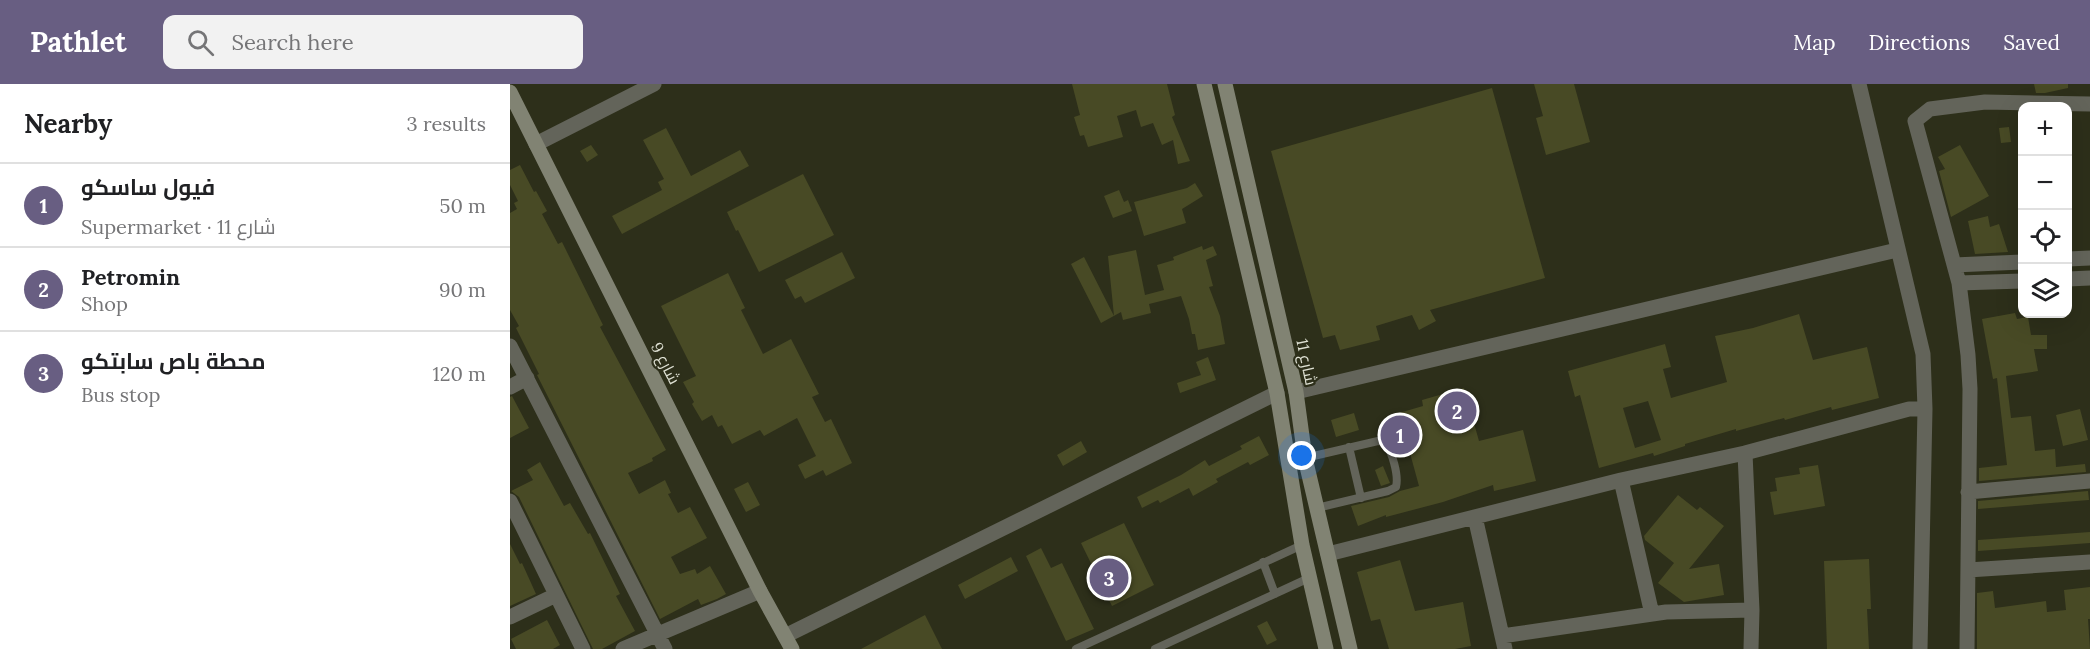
<!DOCTYPE html>
<html lang="en">
<head>
<meta charset="utf-8">
<style>
  :root { --surface:#fff; --page:#f2f2f2; --text:#202124; --muted:#757577; --line:#e0e0e0; --accent:#685e82 }
  body { margin:0; font-family:Lora,Cairo,serif; background:var(--page); color:var(--text) }
  .controls { position:absolute; right:18px; top:18px; display:grid; overflow:hidden; border-radius:12px; box-shadow:0 6px 24px #0002 }
  .controls button { width:54px; height:54px; display:grid; place-items:center; padding:0; border:0; border-bottom:2px solid var(--line); background:var(--surface); color:var(--text); font:30px sans-serif }
  .you { position:absolute; left:792px; top:372px; width:21px; height:21px; margin:-15px; border:4px solid #fff; border-radius:50%; background:#1a73e8; box-shadow:0 0 0 9px #1a73e833 }
  .badge { display:grid; place-items:center; width:39px; height:39px; border-radius:50%; background:var(--accent); color:#fff; font-size:20px; font-weight:700 }
  .pin { position:absolute; translate:-50% -50%; border:3px solid #fff; box-shadow:0 2px 6px #0006 }
  .list { margin:0; padding:0; list-style:none }
  h2 { display:flex; justify-content:space-between; align-items:center; height:78px; margin:0; padding:0 24px; font-size:26px }
  h2 small { font-size:20px; font-weight:400; color:var(--muted) }
  .list li { display:grid; grid-template-columns:39px 1fr auto; gap:18px; align-items:center; box-sizing:border-box; height:84px; padding:0 24px; border-top:2px solid var(--line) }
  .list b { display:block; font-size:22px; white-space:nowrap }
  .list p { margin:0; font-size:20px; white-space:nowrap; color:var(--muted) }
  .list em { font-size:20px; font-style:normal; color:var(--muted) }
  .icon { flex:none; width:33px; height:33px; fill:none; stroke:currentColor; stroke-width:2; stroke-linecap:round; stroke-linejoin:round }
  .map { position:relative; flex:none; width:1580px; height:565px; overflow:hidden }
  header { display:flex; align-items:center; gap:36px; box-sizing:border-box; height:84px; padding:0 30px; background:var(--accent); color:#fff }
  header strong { font-size:28px }
  nav { display:flex; gap:33px; margin-inline-start:auto; font-size:21px }
  .search { width:420px; height:54px; background:var(--page); display:flex; align-items:center; gap:15px; box-sizing:border-box; padding:0 21px; border-radius:12px; color:var(--muted); font-size:22px }
  main { display:flex }
  aside { flex:1; background:var(--surface) }
  .map>svg:first-child { display:block }
  .building { fill:#484a25; fill-rule:evenodd }
  .lines { fill:none; stroke-linecap:round; stroke-linejoin:round }
  .lane { stroke:#63645a; stroke-width:8 }
  .street { stroke:#63645a; stroke-width:15 }
  .secondary { stroke:#818373; stroke-width:15 }
  .labels { text-anchor:middle; stroke-width:4.5; stroke-linejoin:round; paint-order:stroke }
  .street-label { font-size:16px; fill:#dfe1d4; stroke:#2d2f1a }
</style>
</head>
<body>
<header>
<strong>Pathlet</strong>
<div class="search"><svg class="icon" aria-label="search" viewBox="0 0 24 24"><circle cx="10" cy="10" r="6"/><path d="M15 15l6 6"/></svg>Search here</div>
<nav><a>Map</a><a>Directions</a><a>Saved</a></nav>
</header>
<main>
<aside>
<h2>Nearby<small>3 results</small></h2>
<ul class="list">
<li><span class="badge">1</span><div><b>فيول ساسكو</b><p>Supermarket · شارع 11</p></div><em>50 m</em></li>
<li><span class="badge">2</span><div><b>Petromin</b><p>Shop</p></div><em>90 m</em></li>
<li><span class="badge">3</span><div><b>محطة باص سابتكو</b><p>Bus stop</p></div><em>120 m</em></li>
</ul>
</aside>
<div class="map">
<svg width="1580" height="565" viewBox="0 0 1580 565">
  <rect width="100%" height="100%" fill="#2d2f1a"/>
  <path class="building" d="M562 0H657L665 31 662 33 680 77 668 80 663 56 652 61 643 39 631 43 626 26 607 32 613 53 578 63 574 51 570 52 564 33 570 31Z
    M1024 0H1064L1080 58 1036 71 1026 34 1033 32Z
    M1524 0H1558V4L1535 9H1526Z
    M982 4 1035 194 920 226 926 237 909 246 902 231 866 242 870 256 830 266 825 251 813 254 761 67Z
    M1499 43 1501 58 1491 59 1489 44Z
    M156 44 181 92 230 66 239 82 112 150 102 132 152 106 148 98 154 95 133 56Z
    M81 61 88 71 77 78 70 67Z
    M1450 61 1479 112 1441 133 1429 87 1435 85 1428 73Z
    M10 81 24 108 26 107 37 127 32 130 48 160 52 158 93 241 90 243 156 366 142 374 143 377 118 389 129 410 155 396 161 409 158 410 168 429 180 423 197 454 161 473 170 490 185 485 187 490 200 482 216 510 207 515 191 521 188 515 150 535 27 291 29 290 6 244 9 242 0 226V129L7 125 4 119 8 117 0 101V86Z
    M293 90 324 151 249 188 228 146 226 147 217 128Z
    M685 99 693 112 672 125 676 139 634 152 624 118 677 104Z
    M609 106 614 118 618 116 622 127 603 134 594 112Z
    M1478 132 1480 143 1489 140 1498 168 1465 170 1458 137Z
    M692 162 693 166 703 162 707 171 696 176 703 202 699 203 710 232 715 260 688 266 685 250H682L679 235 671 212 639 220 641 229 613 236 611 228 591 239 561 180 574 173 604 232 598 172 626 166 635 211 654 206 647 181 664 176 663 173Z
    M332 168 345 194 295 219 291 212 285 215 275 196Z
    M218 189 235 224 231 226 253 270 281 255 309 310 302 313 315 338 321 335 342 379 316 392 313 386 295 395 288 381 306 372 287 334 254 352 250 346 222 360 212 341 208 343 202 331 192 337 182 320 184 318 173 298 186 292 151 222Z
    M1505 229 1507 235 1518 233 1521 251H1537V265H1524L1528 287 1496 292 1501 334 1521 332 1525 367 1545 365 1546 383 1575 380 1576 388 1469 397V384L1497 381 1487 294 1483 295 1472 235Z
    M1289 230 1303 276 1357 263 1369 314 1322 326 1321 323 1275 336 1274 334 1226 347V345L1175 360V362L1144 372 1143 369 1089 384 1070 311 1065 313 1058 287 1155 260 1161 283 1153 285 1161 314 1217 298 1205 252 1243 244ZM1138 317 1151 356 1125 364 1113 324Z
    M698 273 706 296 670 309 667 299 691 291 686 278Z
    M954 304 969 357 1013 346 1026 397 984 407 983 401 933 418 876 433V431L848 442 841 422 879 413 890 407 909 402 889 329 913 322 912 316Z
    M2 312 19 344 0 354V313Z
    M1570 325 1578 356 1553 362 1546 331Z
    M844 329 849 346 826 353 821 336Z
    M749 352 759 371 740 381 738 378 706 395 708 398 683 412 679 404 650 419 648 416 632 424 627 413 671 391 695 376 699 382 732 365 730 362Z
    M571 357 577 368 553 382 547 371Z
    M30 378 54 422 60 419 78 450 80 449 110 510 106 512 125 547 92 565H83L9 413 1 407 23 396 17 386Z
    M1308 381 1315 422 1264 431 1260 408 1267 407 1265 394 1290 390 1289 384Z
    M873 382 880 399 871 402 865 386Z
    M238 398 250 421 236 428 224 405Z
    M1578 407 1579 416 1468 425V417Z
    M1168 411 1187 426 1190 423 1214 442 1179 485 1209 480 1214 511 1174 518 1148 499 1164 479 1135 456 1134 452Z
    M614 439 644 501 602 522 571 459Z
    M1580 448V459L1468 467V456Z
    M0 460 10 480 12 479 26 510 0 522Z
    M531 464 541 484 552 479 584 545 556 557 516 472Z
    M501 473 508 487 455 515 448 501Z
    M1359 475 1361 525H1357L1359 565H1317L1314 477Z
    M890 476 905 527 953 518 961 562 945 565H879L870 535 861 537 847 488Z
    M1580 503V535H1578L1580 565H1467V509L1483 507 1485 524 1536 517 1537 528 1556 526 1554 506Z
    M415 531 432 565H351Z
    M37 536 50 561 43 565H6L1 555Z
    M757 537 767 556 757 561 747 542Z"/>
  <g class="lines">
    <path class="lane" d="M839 363 851 414
      M795 374 868 357 875 358C882 368 889 391 886 403L878 407 807 424
      M753 478 765 510
      M566 565 792 461
      M645 565 799 494"/>
    <path class="street" d="M1349 0 1413 270 1415 325 1410 565
      M26 60 144 0
      M1558 175 1580 174
      M1444 181 1512 178
      M1558 195 1580 194
      M1449 199 1512 197
      M0 262 155 565
      M0 303 17 294
      M786 308 1387 166
      M1235 369 1242 526 1241 565
      M1111 396 1142 530
      M1458 408 1580 397
      M0 417 73 565
      M965 433 995 565
      M818 470 1111 396 1235 369 1399 325H1415
      M1458 486 1580 478
      M0 533 46 511
      M275 552 767 309
      M992 552 1156 528 1242 526
      M113 565 250 507
      M1457 565 1460 305 1458 271 1449 199 1405 37 1420 25 1475 18 1580 20"/>
    <path class="secondary" d="M694 0 767 309 792 461 816 565
      M715 0 786 308 795 374 840 565
      M0 8 250 507 282 565"/>
  </g>
  <g class="labels">
    <g class="street-label">
      <text transform="translate(797 278) rotate(78)" y="6">شارع 11</text>
      <text transform="translate(156 279) rotate(63)" y="6">شارع 9</text>
    </g>
  </g>
</svg>
<div class="controls">
<button>+</button>
<button>−</button>
<button><svg class="icon" aria-label="locate" viewBox="0 0 24 24"><circle cx="12" cy="12" r="6"/><path d="M12 2v4M12 18v4M2 12h4M18 12h4"/></svg></button>
<button><svg class="icon" aria-label="layers" viewBox="0 0 24 24"><path d="M12 4l9 5-9 5-9-5zM3 14l9 5 9-5"/></svg></button>
</div>
<div class="you"></div>
<div class="pin badge" style="left:890px;top:351px">1</div>
<div class="pin badge" style="left:947px;top:327px">2</div>
<div class="pin badge" style="left:599px;top:494px">3</div>
</div>
</main>
</body>
</html>
